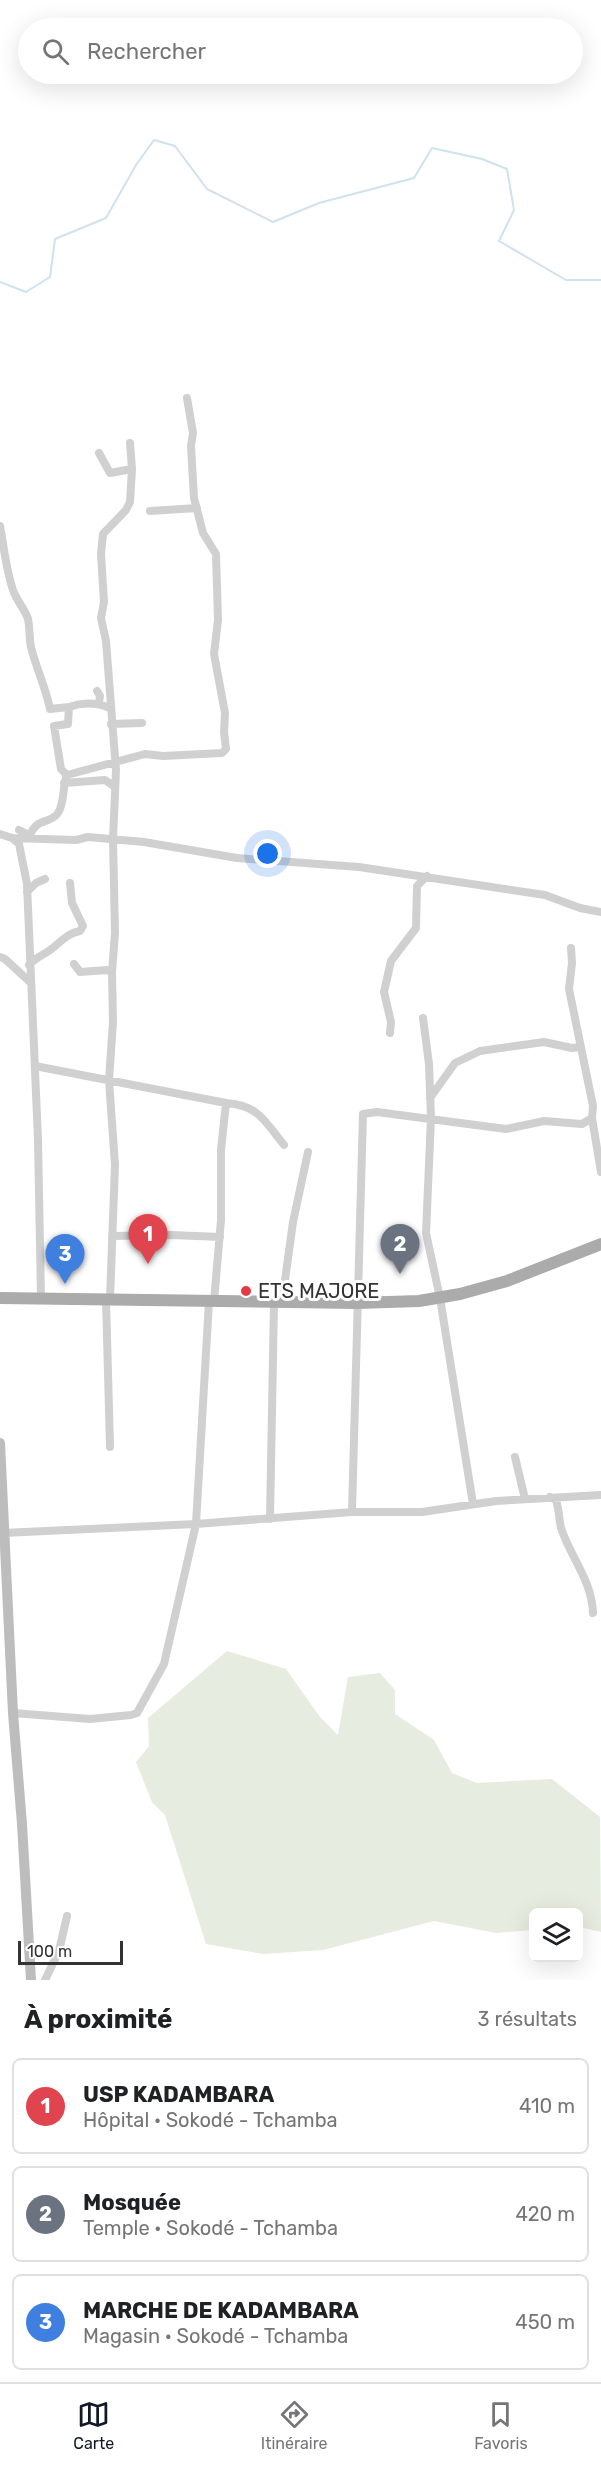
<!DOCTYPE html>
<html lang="fr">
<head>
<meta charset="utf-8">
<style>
  :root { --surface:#fff; --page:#f2f2f2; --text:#202124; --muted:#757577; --line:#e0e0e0; --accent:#111827 }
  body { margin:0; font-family:Rubik,sans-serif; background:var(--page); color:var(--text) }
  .controls { position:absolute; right:18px; bottom:18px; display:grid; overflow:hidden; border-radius:9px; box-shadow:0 6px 24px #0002 }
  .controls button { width:54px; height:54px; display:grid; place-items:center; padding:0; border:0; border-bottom:2px solid var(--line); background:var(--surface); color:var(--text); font:30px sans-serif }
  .scale { position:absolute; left:18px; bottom:15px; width:105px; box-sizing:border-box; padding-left:6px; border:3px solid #333; border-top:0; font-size:16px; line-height:21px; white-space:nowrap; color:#333; -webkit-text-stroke:4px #fff; paint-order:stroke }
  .you { position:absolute; left:268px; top:854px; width:21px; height:21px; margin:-15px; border:4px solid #fff; border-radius:50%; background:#1a73e8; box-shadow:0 0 0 9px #1a73e833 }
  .badge { display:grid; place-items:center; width:39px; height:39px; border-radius:50%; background:var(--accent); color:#fff; font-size:20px; font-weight:700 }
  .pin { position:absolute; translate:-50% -50px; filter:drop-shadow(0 2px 3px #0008) }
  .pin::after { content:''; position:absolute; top:32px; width:21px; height:18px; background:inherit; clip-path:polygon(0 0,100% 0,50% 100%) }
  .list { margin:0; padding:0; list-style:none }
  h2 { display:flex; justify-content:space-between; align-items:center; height:78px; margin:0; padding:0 24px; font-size:26px }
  h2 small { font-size:20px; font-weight:400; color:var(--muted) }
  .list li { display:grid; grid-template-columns:39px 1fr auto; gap:18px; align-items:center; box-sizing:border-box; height:96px; margin:0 12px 12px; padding:0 12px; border:2px solid var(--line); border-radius:9px }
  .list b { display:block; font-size:22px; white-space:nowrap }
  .list p { margin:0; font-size:20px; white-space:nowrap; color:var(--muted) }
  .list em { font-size:20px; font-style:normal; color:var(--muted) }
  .icon { flex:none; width:33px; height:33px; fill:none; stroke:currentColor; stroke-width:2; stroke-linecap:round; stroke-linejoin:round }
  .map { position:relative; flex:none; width:601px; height:1980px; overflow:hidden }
  .search { position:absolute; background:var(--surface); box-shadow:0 6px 24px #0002; left:18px; right:18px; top:18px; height:66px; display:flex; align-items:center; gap:15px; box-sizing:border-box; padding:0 21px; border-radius:33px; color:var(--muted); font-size:22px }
  .sheet { height:402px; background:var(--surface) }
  nav { display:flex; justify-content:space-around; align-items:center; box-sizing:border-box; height:84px; border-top:2px solid var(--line); background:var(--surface); font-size:16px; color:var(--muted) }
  nav a { display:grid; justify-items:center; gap:3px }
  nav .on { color:var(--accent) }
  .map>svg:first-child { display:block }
  .green { fill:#e6ecdf }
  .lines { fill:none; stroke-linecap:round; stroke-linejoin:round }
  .stream { stroke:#cfe2ee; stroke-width:2 }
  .minor { stroke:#d0d0d0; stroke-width:8 }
  .secondary { stroke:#bdbdbd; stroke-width:10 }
  .primary { stroke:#ababab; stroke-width:12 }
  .poi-dot { fill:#e63946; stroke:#fff; stroke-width:2 }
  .labels { text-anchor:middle; stroke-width:6; stroke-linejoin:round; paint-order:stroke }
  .poi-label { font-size:20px; fill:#333; stroke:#fff; text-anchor:start }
</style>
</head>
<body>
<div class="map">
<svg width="601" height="1980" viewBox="0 0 601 1980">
  <rect width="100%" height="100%" fill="#fff"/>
  <path class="green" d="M227 1651 286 1669 320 1717 338 1735 348 1677 380 1673 395 1690V1714L434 1740 452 1773 477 1783 552 1779 600 1817 601 1932 579 1927 578 1912H534L533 1930 496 1933 434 1921 323 1950 263 1954 206 1944 165 1815 152 1802 136 1762 149 1746 148 1718Z"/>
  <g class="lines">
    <path class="stream" d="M0 282 26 292 50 277 55 239 106 218 136 165 154 140 175 146 207 189 273 222 319 203 414 178 432 148 482 159 507 169 514 210 499 241 566 280H601"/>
    <path class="minor" d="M130 443 132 469
      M99 453 110 473 132 469 130 502 126 510 103 534 101 554 104 602 101 618 106 641 116 770 113 839 115 933 112 972 113 1022 109 1080 115 1165 110 1299
      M150 511 197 508
      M0 526C4 547 6 570 13 590 16 600 25 609 28 619 30 628 29 638 31 647 36 668 46 688 50 709L69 707 68 724 54 726 61 769 67 775
      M97 691 100 696 99 703
      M69 707C83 702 95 702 110 708
      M111 724 142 723
      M64 783 105 780 115 787
      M19 830 25 833 28 838C30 834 33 828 37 825 43 820 53 821 58 813 65 802 62 787 67 775L145 754 163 756 222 753 226 749 224 732 225 713 214 654 218 620 216 554 203 533 194 498 191 446 193 433 187 398
      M0 834 12 838 76 840 88 837 144 842 237 858 359 867 545 895 580 908 601 912
      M12 838 19 844 27 884 38 1140 41 1298
      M27 892 36 883 45 879
      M0 957 5 959 30 982
      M74 964 80 972 107 970 112 972
      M29 965C36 957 42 956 50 950 60 943 67 933 80 931L83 926 72 903 70 883
      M423 1018 429 1064 431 1118 426 1233 440 1298 473 1504
      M390 1033 391 1022 384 992 391 961 416 928 417 886 427 876
      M35 1066 226 1103 221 1150V1220L214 1301
      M430 1098 455 1063 480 1051 544 1042 572 1048 580 1047
      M226 1103C259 1105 265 1122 284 1145
      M592 1118 601 1172
      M112 1236 172 1235 220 1237
      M106 1299 110 1447
      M282 1302 293 1222 308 1152
      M515 1457 525 1499
      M550 1497 556 1500C559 1509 559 1519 561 1528 571 1558 592 1581 593 1613
      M352 1512 363 1114 377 1112 506 1129 544 1121 582 1124 592 1118 593 1106 569 989 572 963 571 948
      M270 1519 274 1302
      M3 1533 196 1524 352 1512H422L496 1501 601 1495
      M13 1713 90 1719 131 1715 137 1713 164 1664 196 1524 209 1301
      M45 1980 59 1951 67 1916"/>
    <path class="secondary" d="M0 1443 13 1713 22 1824 31 1980"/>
    <path class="primary" d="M0 1298 357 1303 419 1301 460 1294 507 1281 601 1244"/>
  </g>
  <circle class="poi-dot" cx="246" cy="1291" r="6"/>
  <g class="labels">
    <g class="poi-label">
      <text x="258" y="1298">ETS MAJORE</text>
    </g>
  </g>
</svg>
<div class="controls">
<button><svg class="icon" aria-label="layers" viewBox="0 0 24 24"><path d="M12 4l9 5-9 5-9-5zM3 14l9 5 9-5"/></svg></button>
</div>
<div class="scale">100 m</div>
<div class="you"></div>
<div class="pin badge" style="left:148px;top:1264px;background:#e0444e">1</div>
<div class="pin badge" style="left:400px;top:1274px;background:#6b7280">2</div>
<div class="pin badge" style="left:65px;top:1284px;background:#3f7fe0">3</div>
<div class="search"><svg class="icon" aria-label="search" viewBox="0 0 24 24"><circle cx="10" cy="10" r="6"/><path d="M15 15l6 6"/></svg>Rechercher</div>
</div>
<section class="sheet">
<h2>À proximité<small>3 résultats</small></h2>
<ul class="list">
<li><span class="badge" style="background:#e0444e">1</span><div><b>USP KADAMBARA</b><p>Hôpital · Sokodé - Tchamba</p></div><em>410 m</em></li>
<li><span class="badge" style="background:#6b7280">2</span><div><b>Mosquée</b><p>Temple · Sokodé - Tchamba</p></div><em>420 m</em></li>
<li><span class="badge" style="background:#3f7fe0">3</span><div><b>MARCHE DE KADAMBARA</b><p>Magasin · Sokodé - Tchamba</p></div><em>450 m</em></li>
</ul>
</section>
<nav>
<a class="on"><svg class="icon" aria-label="map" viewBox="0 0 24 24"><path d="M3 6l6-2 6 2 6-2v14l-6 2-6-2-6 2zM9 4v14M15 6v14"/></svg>Carte</a>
<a><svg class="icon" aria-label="directions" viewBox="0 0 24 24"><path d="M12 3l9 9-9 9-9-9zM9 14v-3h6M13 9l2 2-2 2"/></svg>Itinéraire</a>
<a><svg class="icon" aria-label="saved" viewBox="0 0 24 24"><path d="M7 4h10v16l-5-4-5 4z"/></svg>Favoris</a>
</nav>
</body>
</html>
